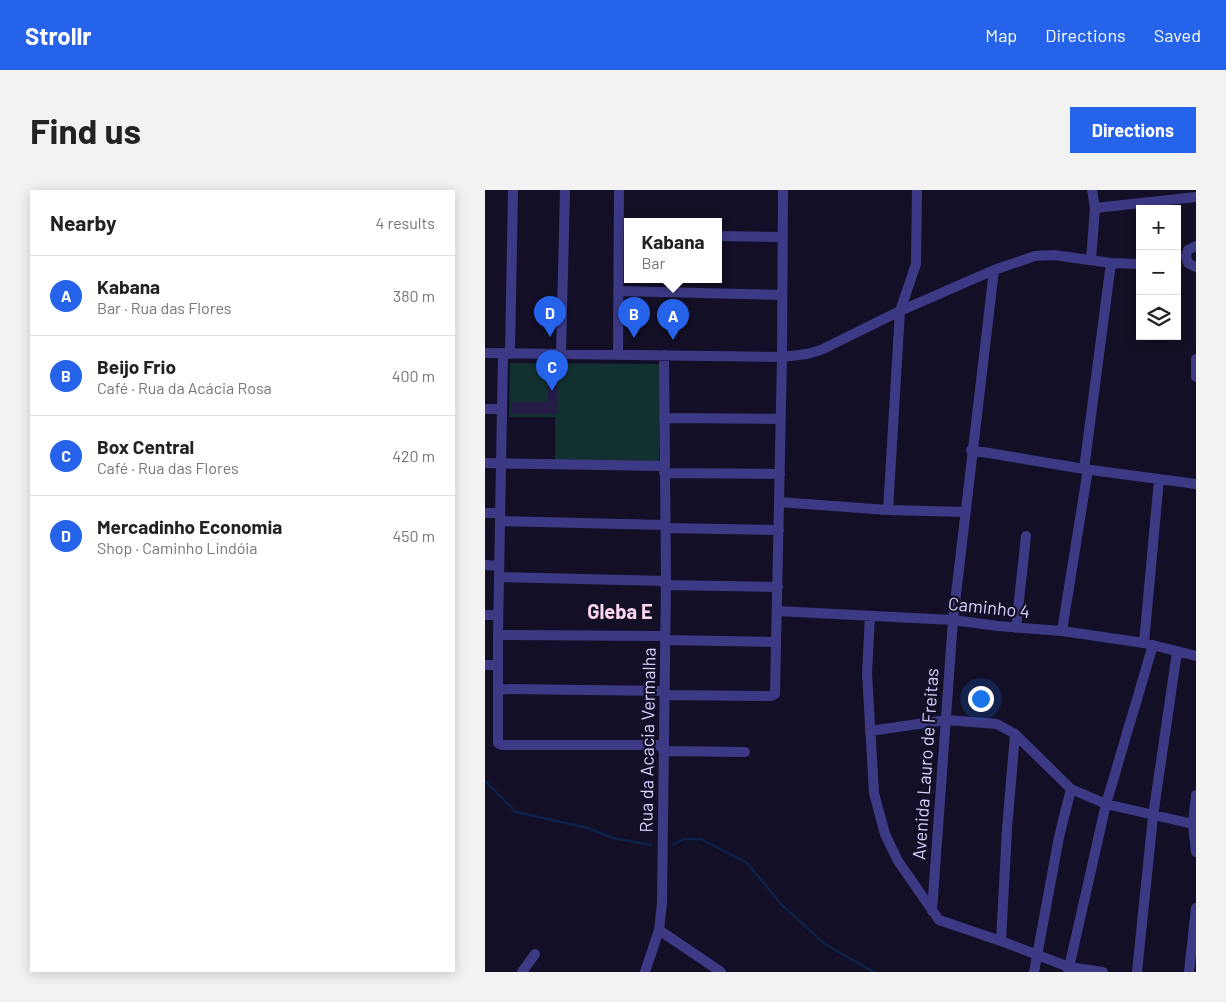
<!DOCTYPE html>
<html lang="en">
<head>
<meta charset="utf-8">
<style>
  :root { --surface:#fff; --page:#f2f2f2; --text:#222; --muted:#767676; --line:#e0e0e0; --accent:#2563eb }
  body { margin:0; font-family:Barlow,sans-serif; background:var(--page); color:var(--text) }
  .controls { position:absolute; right:15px; top:15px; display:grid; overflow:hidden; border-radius:0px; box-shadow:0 2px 12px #0003 }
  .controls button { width:45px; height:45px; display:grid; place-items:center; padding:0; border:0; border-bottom:1px solid var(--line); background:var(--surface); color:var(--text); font:25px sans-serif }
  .you { position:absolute; left:495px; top:508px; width:18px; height:18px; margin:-12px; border:4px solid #fff; border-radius:50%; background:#1a73e8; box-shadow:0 0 0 8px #1a73e833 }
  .badge { display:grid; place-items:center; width:32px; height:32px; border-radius:50%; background:var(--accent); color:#fff; font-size:16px; font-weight:700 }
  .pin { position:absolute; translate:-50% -41px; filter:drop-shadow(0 1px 2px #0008) }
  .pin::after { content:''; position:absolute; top:26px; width:18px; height:15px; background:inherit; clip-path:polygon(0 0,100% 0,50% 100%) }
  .popup { position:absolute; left:139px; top:28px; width:98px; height:65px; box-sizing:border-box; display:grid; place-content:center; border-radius:0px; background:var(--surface); filter:drop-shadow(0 1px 4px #0005); font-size:16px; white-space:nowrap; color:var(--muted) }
  .popup b { font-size:19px; color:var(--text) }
  .popup::after { content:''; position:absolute; left:50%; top:100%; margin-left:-10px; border:10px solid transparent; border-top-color:var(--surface) }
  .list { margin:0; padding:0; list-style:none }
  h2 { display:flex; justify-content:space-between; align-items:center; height:65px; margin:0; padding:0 20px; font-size:21px }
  h2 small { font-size:16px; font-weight:400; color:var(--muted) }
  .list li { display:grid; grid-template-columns:32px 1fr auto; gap:15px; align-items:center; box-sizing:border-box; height:80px; padding:0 20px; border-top:1px solid var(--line) }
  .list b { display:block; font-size:19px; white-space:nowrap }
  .list p { margin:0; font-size:16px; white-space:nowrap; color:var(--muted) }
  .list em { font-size:16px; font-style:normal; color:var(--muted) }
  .icon { flex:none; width:28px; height:28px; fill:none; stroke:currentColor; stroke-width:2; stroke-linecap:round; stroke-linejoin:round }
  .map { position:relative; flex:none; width:711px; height:782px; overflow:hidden; border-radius:0px }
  header { display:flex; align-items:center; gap:30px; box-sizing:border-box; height:70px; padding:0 25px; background:var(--accent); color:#fff }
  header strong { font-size:24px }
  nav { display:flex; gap:28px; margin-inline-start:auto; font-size:18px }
  .intro { display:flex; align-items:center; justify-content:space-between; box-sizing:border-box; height:120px; padding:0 30px }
  h1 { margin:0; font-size:35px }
  .button { padding:12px 22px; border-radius:0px; background:var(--accent); color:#fff; font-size:18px; font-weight:700 }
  main { display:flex; gap:30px; padding:0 30px }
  aside { flex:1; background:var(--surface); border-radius:0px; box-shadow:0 2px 12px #0003 }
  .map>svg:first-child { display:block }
  .green { fill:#12302f }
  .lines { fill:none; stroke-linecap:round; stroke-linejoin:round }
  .stream { stroke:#0c2248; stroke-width:2.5 }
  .building { fill:#241b47 }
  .minor { stroke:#3d3a85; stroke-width:10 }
  .labels { text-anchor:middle; stroke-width:4.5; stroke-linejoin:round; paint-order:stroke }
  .street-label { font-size:18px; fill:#d9d4ff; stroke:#130f26 }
  .quarter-label { font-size:20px; font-weight:bold; fill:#ffd6f0; stroke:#130f26 }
</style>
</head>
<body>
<header>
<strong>Strollr</strong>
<nav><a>Map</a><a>Directions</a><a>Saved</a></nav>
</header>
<div class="intro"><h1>Find us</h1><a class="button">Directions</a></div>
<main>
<aside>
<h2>Nearby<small>4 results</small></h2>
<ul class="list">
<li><span class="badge">A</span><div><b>Kabana</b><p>Bar · Rua das Flores</p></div><em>380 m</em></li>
<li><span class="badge">B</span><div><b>Beijo Frio</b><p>Café · Rua da Acácia Rosa</p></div><em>400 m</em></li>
<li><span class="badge">C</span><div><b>Box Central</b><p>Café · Rua das Flores</p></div><em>420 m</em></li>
<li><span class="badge">D</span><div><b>Mercadinho Economia</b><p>Shop · Caminho Lindóia</p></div><em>450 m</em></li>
</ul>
</aside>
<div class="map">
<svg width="711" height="782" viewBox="0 0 711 782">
  <rect width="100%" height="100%" fill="#130f26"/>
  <path class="green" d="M25 173 176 174 174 274 70 272V227H24Z"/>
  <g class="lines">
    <path class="stream" d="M0 591 31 622 103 638 128 648 166 655
      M187 655 199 649H216L262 673 298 716 340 754 389 782"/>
  </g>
  <path class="building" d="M63 190H72V224H26L27 212H63Z"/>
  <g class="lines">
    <path class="minor" d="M610 18 711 7
      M233 46 298 47
      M711 56 703 60 701 66 703 73 711 77
      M606 69 610 18 607 0
      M133 101 297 105
      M0 163 297 167 322 164 336 160 415 121 509 80 550 66 569 65 626 73 655 74
      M18 163 13 445V553L17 555H178
      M25 164 28 0
      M76 164 80 0
      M133 165 134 0
      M711 169V187
      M0 219H17
      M179 228 296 229
      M486 260 599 279 711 294
      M0 273 179 276
      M599 279 626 73
      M179 283 295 284
      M294 312 403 320 480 322
      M403 320 415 121 431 74 432 0
      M0 323H15
      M15 331 180 335
      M180 338 294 340
      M0 375 14 376
      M14 387 181 391
      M180 395 293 397
      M292 421 468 430 513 436 577 441 659 453 711 466
      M0 425H13
      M385 426 382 483 389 603 400 644 413 671 454 730 516 751 584 777 618 782
      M531 438 541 346
      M577 441 603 279
      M13 445 180 446
      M180 450 291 452
      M659 453 674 289
      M0 475H13
      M14 499 180 501
      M180 505 286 506 290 504 297 167 298 0
      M385 541 461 530 512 534 530 544 586 599 621 614 708 634
      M178 561 260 562
      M711 605 708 634 711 662
      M447 721 468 430 509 80
      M174 740 236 782
      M516 751 522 639 530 544
      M37 782 50 764
      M160 782 174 740 177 713 181 391 179 165
      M549 782 574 647 586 599
      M583 782 621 614 668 455
      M652 782 668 626 692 462
      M704 782 711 718"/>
  </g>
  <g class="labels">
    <g class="street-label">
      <text transform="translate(504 418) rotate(6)" y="6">Caminho 4</text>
      <text transform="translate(163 550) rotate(-89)" y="6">Rua da Acacia Vermalha</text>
      <text transform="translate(441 574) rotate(-86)" y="6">Avenida Lauro de Freitas</text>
    </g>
    <g class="quarter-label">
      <text x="135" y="429">Gleba E</text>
    </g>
  </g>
</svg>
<div class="controls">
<button>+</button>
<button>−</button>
<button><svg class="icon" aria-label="layers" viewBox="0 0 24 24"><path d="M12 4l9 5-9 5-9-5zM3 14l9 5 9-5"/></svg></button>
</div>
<div class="you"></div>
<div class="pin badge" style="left:188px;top:150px">A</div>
<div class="popup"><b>Kabana</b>Bar</div>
<div class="pin badge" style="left:149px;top:148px">B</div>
<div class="pin badge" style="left:67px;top:201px">C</div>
<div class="pin badge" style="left:65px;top:147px">D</div>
</div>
</main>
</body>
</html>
